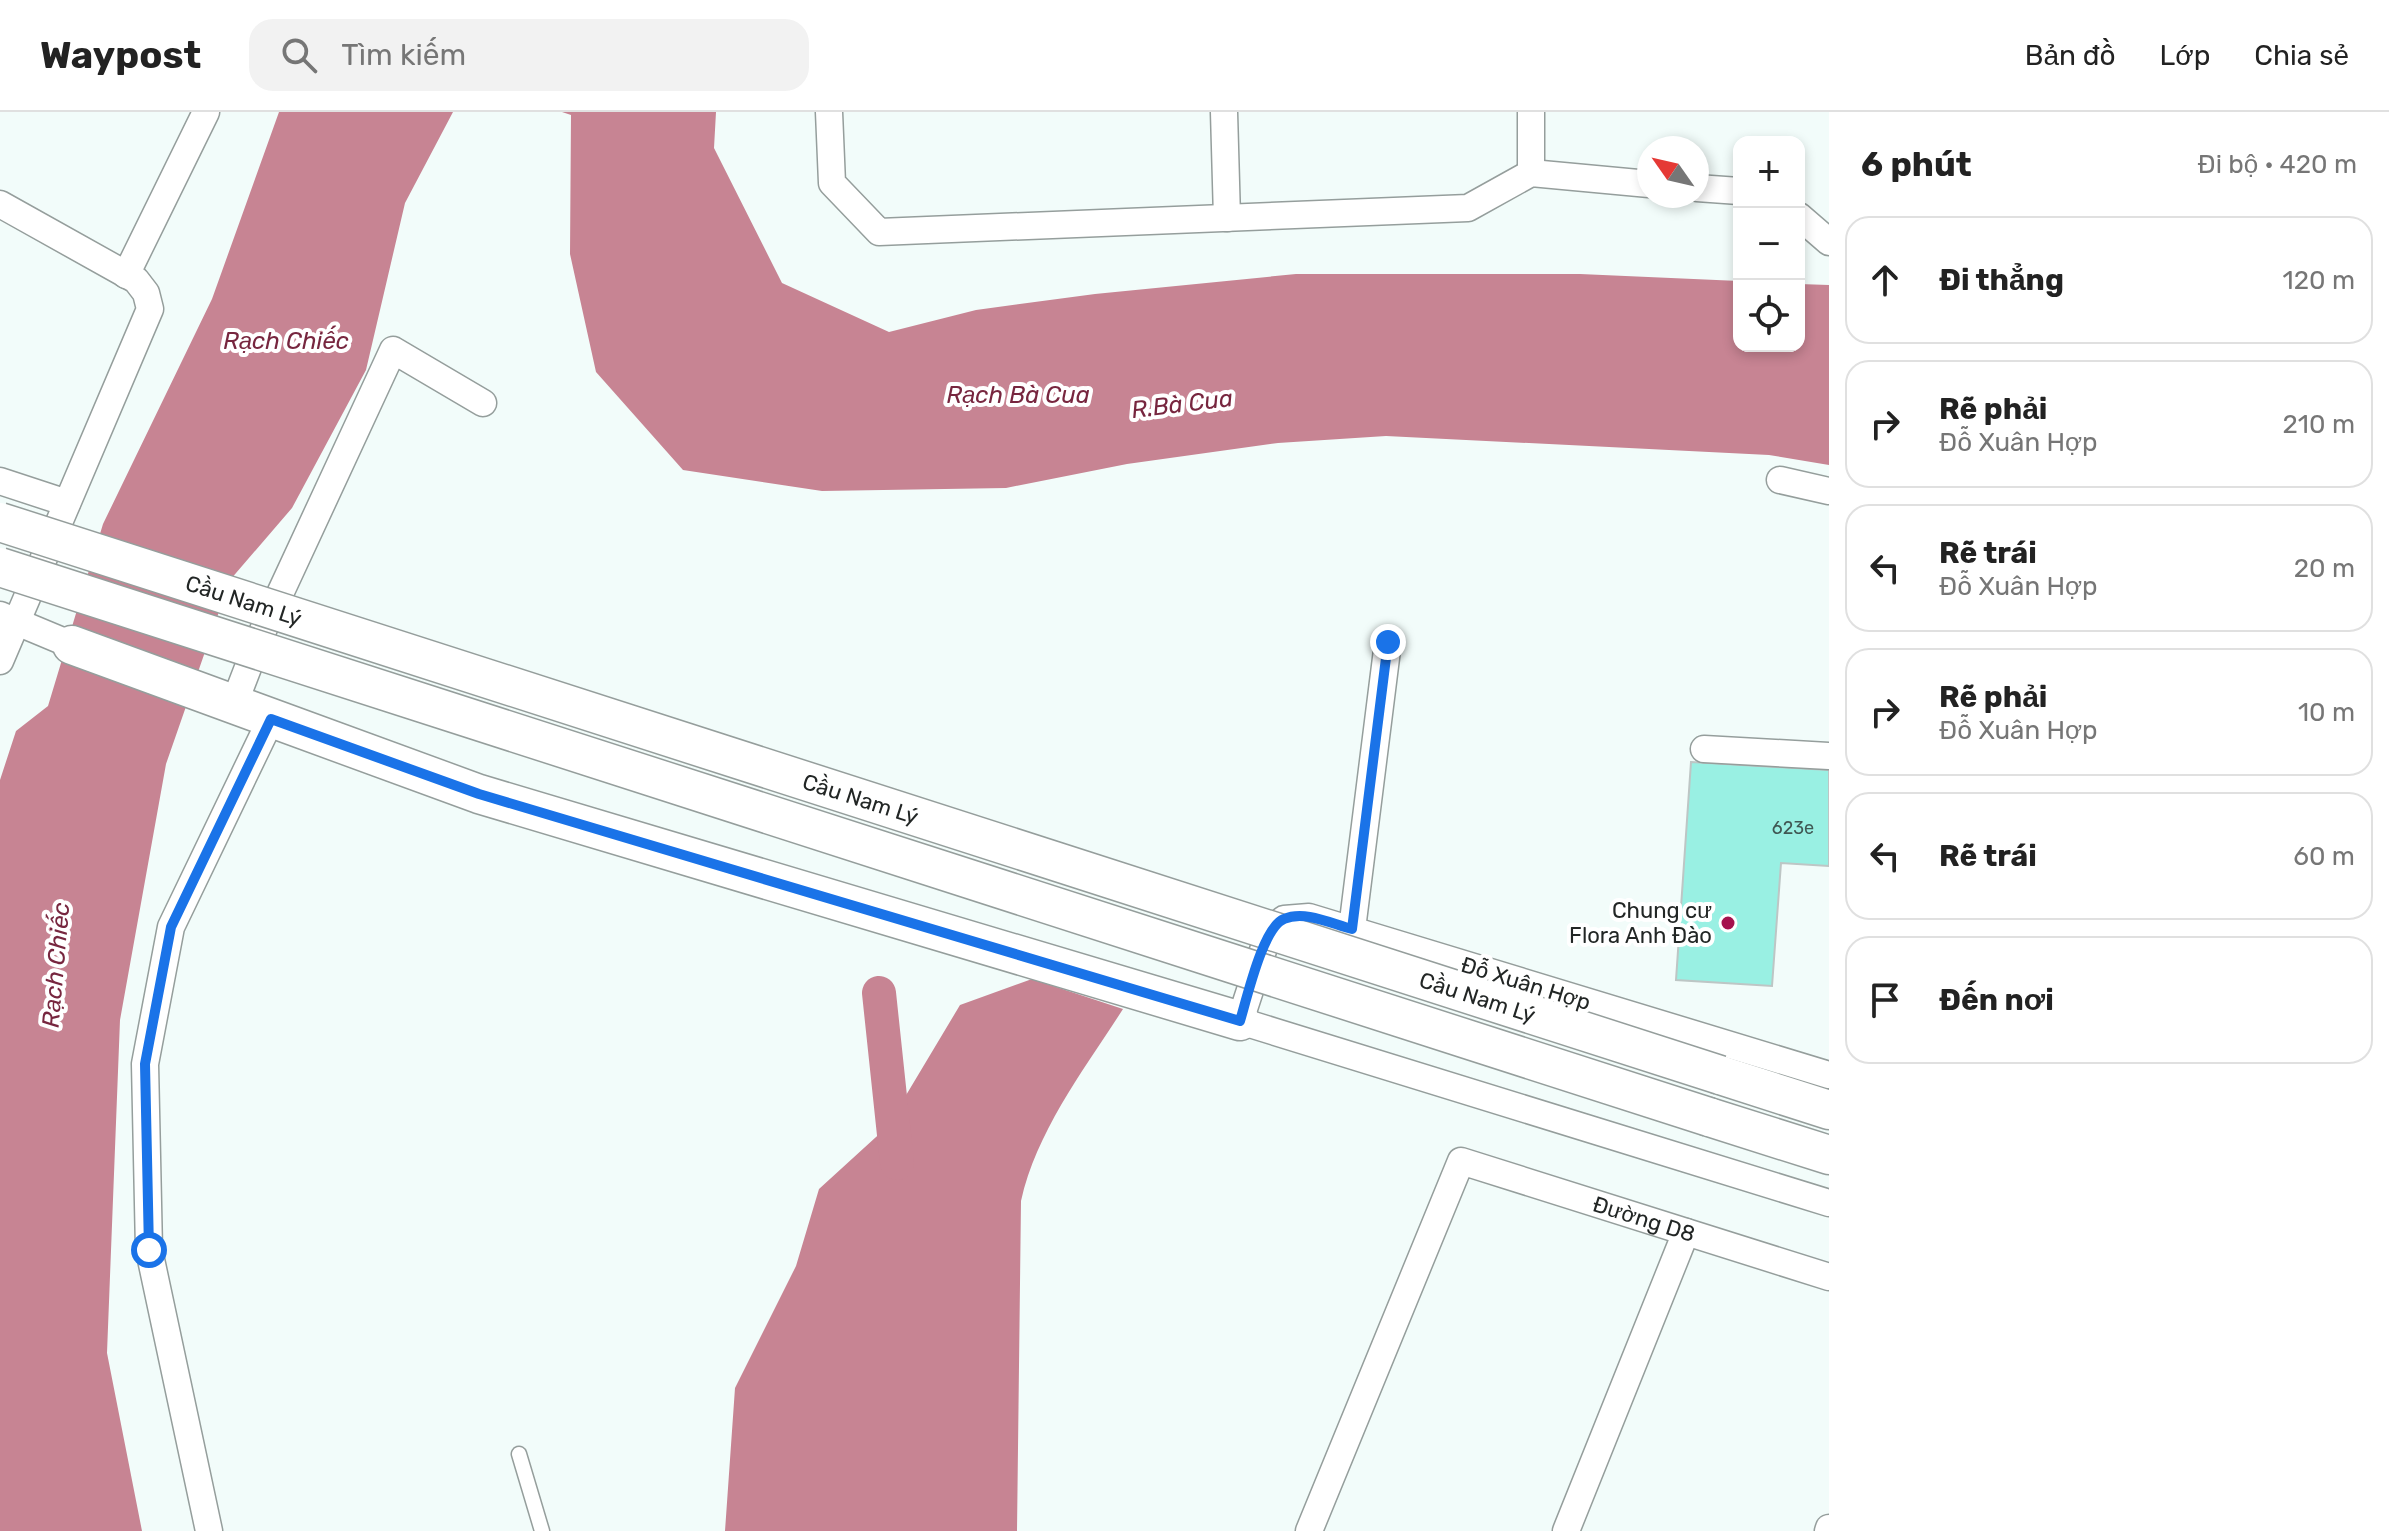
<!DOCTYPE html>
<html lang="vi">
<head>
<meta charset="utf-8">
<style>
  :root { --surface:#fff; --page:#f2f2f2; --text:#222; --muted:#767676; --line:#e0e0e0 }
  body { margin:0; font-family:Rubik,sans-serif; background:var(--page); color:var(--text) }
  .controls { position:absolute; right:24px; top:24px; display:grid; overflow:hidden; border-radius:16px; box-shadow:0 4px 12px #0003 }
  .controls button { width:72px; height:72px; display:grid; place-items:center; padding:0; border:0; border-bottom:2px solid var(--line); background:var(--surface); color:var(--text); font:40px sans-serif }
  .compass { position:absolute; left:1637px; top:24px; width:72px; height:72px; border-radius:50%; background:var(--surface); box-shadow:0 4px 12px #0003; rotate:304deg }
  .stop { position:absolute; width:24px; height:24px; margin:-18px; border:6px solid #1a73e8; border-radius:50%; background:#fff }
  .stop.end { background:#1a73e8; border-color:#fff; box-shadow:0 2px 8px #0008 }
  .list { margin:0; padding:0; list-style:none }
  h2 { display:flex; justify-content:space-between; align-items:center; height:104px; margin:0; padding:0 32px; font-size:34px }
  h2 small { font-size:26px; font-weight:400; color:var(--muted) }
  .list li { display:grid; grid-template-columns:52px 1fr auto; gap:24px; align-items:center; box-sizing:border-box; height:128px; margin:0 16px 16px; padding:0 16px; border:2px solid var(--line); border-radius:24px }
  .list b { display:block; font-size:30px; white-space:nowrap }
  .list p { margin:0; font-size:26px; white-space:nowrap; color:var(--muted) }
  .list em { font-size:26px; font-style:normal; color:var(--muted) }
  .icon { flex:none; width:44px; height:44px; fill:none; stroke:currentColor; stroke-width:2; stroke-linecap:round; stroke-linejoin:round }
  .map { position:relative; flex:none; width:1829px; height:1419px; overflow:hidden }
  header { display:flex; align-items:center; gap:48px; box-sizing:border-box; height:112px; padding:0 40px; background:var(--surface); border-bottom:2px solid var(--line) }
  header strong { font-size:38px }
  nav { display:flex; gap:44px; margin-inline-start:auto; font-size:28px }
  .search { width:560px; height:72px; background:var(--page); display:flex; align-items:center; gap:20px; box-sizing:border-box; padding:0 28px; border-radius:24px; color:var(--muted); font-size:30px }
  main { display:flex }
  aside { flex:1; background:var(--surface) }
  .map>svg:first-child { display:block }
  .water { fill:#c78493 }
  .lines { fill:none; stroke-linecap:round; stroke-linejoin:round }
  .canal { stroke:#c78493; stroke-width:34 }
  .building { fill:#99f0e3; stroke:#bdc6c5; stroke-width:2 }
  .lane-casing { stroke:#959e9c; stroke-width:17 }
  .street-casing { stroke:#959e9c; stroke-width:29 }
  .secondary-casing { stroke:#959e9c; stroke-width:41 }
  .lane { stroke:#fff; stroke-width:14 }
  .street { stroke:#fff; stroke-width:26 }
  .secondary { stroke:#fff; stroke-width:38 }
  .secondary-bridge-casing { stroke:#959e9c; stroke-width:41; stroke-linecap:butt }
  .secondary-bridge { stroke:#fff; stroke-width:38 }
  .route { stroke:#1a73e8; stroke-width:10 }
  .poi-dot { fill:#a5114e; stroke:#fff; stroke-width:3 }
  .labels { text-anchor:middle; stroke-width:8; stroke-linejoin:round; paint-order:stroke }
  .number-label { font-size:18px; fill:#405854 }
  .street-label { font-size:22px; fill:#222625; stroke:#fff }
  .poi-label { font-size:22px; fill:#222625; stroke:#fff; text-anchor:end }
  .water-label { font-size:24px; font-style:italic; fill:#77263f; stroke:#fff }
</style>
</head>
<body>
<header>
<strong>Waypost</strong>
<div class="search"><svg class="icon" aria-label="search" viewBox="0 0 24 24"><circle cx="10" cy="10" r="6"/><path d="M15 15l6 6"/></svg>Tìm kiếm</div>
<nav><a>Bản đồ</a><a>Lớp</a><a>Chia sẻ</a></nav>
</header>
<main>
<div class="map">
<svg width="1829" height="1419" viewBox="0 0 1829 1419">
  <rect width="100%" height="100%" fill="#f2fcfa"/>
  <path class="water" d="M279 0H453L405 91 366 258 292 396 230 468 166 652 120 908 107 1241 142 1419H0V668L16 619 48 594 103 412 212 187Z
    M562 0H716L714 36 782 171 889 220 976 198 1095 182 1296 162H1580L1739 169V234H1799V172L1829 173V353L1769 343 1386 324 1278 331 1127 352 1006 376 822 379 683 358 596 260 570 142 571 3Z
    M1032 867 1123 897C1084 958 1037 1018 1021 1089L1017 1419H725L735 1276 796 1154 819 1077 887 1015 960 893Z"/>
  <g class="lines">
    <path class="canal" d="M879 881 897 1051"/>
  </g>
  <path class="building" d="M1691 650 1829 658V754L1781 751 1772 874 1676 868Z"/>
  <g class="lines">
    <defs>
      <path id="lane" d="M519 1342 542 1419"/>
      <g id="street">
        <path d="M829 0 832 71 879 120 1468 96 1531 61 1649 72"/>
        <path d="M1224 0 1227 106"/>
        <path d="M1531 61V0"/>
        <path d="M1697 76 1739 79"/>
        <path d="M0 92 136 168 146 181 150 197 0 549"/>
        <path d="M1799 104 1829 130"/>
        <path d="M126 163 206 0"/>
        <path d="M1780 368 1829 379"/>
        <path d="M0 369 67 391"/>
        <path d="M0 503 72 533"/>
        <path d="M234 592 259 527 393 238 483 291"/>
        <path d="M1704 637 1829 644"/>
        <path d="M1352 817 1388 530"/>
        <path d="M1829 963 1309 805 1284 807 1269 820 1240 909 1829 1091"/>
        <path d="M209 1419 149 1138 145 952 171 815 271 607"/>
        <path id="s1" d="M1309 1419 1461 1049 1829 1165"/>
        <path d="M1566 1419 1686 1120"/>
        <path d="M1828 1419 1829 1416"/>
      </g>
      <path id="secondary" d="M72 533 479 682 1240 909
        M1720 963 1829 998
        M1709 1005 1829 1043"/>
    </defs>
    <use href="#lane" class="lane-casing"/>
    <use href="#street" class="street-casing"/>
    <use href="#secondary" class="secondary-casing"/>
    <use href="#lane" class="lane"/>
    <use href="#street" class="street"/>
    <use href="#secondary" class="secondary"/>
    <defs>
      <g id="secondary-bridge">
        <path id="s2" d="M0 410 1720 963"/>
        <path d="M0 455 1709 1005"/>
      </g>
    </defs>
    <use href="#secondary-bridge" class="secondary-bridge-casing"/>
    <use href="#secondary-bridge" class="secondary-bridge"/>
  </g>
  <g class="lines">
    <path class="route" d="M149 1138 145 952 171 815 271 607 479 682 1240 909C1247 886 1263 815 1284 807 1305 798 1332 812 1352 817L1388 530"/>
  </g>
  <circle class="poi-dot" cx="1728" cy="811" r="8"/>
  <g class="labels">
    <g class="number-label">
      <text x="1793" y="722">623e</text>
    </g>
    <g class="street-label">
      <text dy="8" stroke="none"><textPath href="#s2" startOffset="256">Cầu Nam Lý</textPath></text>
      <text dy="8" stroke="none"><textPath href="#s2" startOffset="904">Cầu Nam Lý</textPath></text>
      <text transform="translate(1526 871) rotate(17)" y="8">Đỗ Xuân Hợp</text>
      <text dy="8" stroke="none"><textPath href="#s2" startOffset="1552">Cầu Nam Lý</textPath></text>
      <text dy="8" stroke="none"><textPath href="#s1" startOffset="592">Đường D8</textPath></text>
    </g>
    <g class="poi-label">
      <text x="1712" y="806">Chung cư<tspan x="1712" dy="25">Flora Anh Đào</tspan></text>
    </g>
    <g class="water-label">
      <text x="286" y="237">Rạch Chiếc</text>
      <text x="1018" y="291">Rạch Bà Cua</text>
      <text transform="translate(1182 292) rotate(-7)" y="8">R.Bà Cua</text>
      <text transform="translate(56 853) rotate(-85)" y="8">Rạch Chiếc</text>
    </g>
  </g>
</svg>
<div class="controls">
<button>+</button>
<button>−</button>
<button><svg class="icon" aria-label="locate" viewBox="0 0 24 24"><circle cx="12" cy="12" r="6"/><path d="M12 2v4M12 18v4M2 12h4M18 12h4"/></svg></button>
</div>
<svg class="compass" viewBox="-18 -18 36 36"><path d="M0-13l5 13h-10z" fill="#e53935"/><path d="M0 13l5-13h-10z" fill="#767676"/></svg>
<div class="stop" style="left:149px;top:1138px"></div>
<div class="stop end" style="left:1388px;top:530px"></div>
</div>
<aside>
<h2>6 phút<small>Đi bộ · 420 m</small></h2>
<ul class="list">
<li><svg class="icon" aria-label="ahead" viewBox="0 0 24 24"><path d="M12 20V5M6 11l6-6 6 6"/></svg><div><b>Đi thẳng</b></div><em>120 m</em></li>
<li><svg class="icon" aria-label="right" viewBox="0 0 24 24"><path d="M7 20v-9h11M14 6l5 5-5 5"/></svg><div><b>Rẽ phải</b><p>Đỗ Xuân Hợp</p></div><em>210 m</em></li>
<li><svg class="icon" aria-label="left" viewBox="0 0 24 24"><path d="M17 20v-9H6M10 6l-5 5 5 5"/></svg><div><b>Rẽ trái</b><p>Đỗ Xuân Hợp</p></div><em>20 m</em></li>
<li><svg class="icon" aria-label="right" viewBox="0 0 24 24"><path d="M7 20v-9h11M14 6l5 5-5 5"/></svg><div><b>Rẽ phải</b><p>Đỗ Xuân Hợp</p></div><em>10 m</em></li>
<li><svg class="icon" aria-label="left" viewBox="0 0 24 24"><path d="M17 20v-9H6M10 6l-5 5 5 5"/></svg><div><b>Rẽ trái</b></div><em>60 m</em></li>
<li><svg class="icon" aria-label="arrive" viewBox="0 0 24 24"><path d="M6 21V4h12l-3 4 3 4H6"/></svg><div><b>Đến nơi</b></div></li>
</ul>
</aside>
</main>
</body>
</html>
